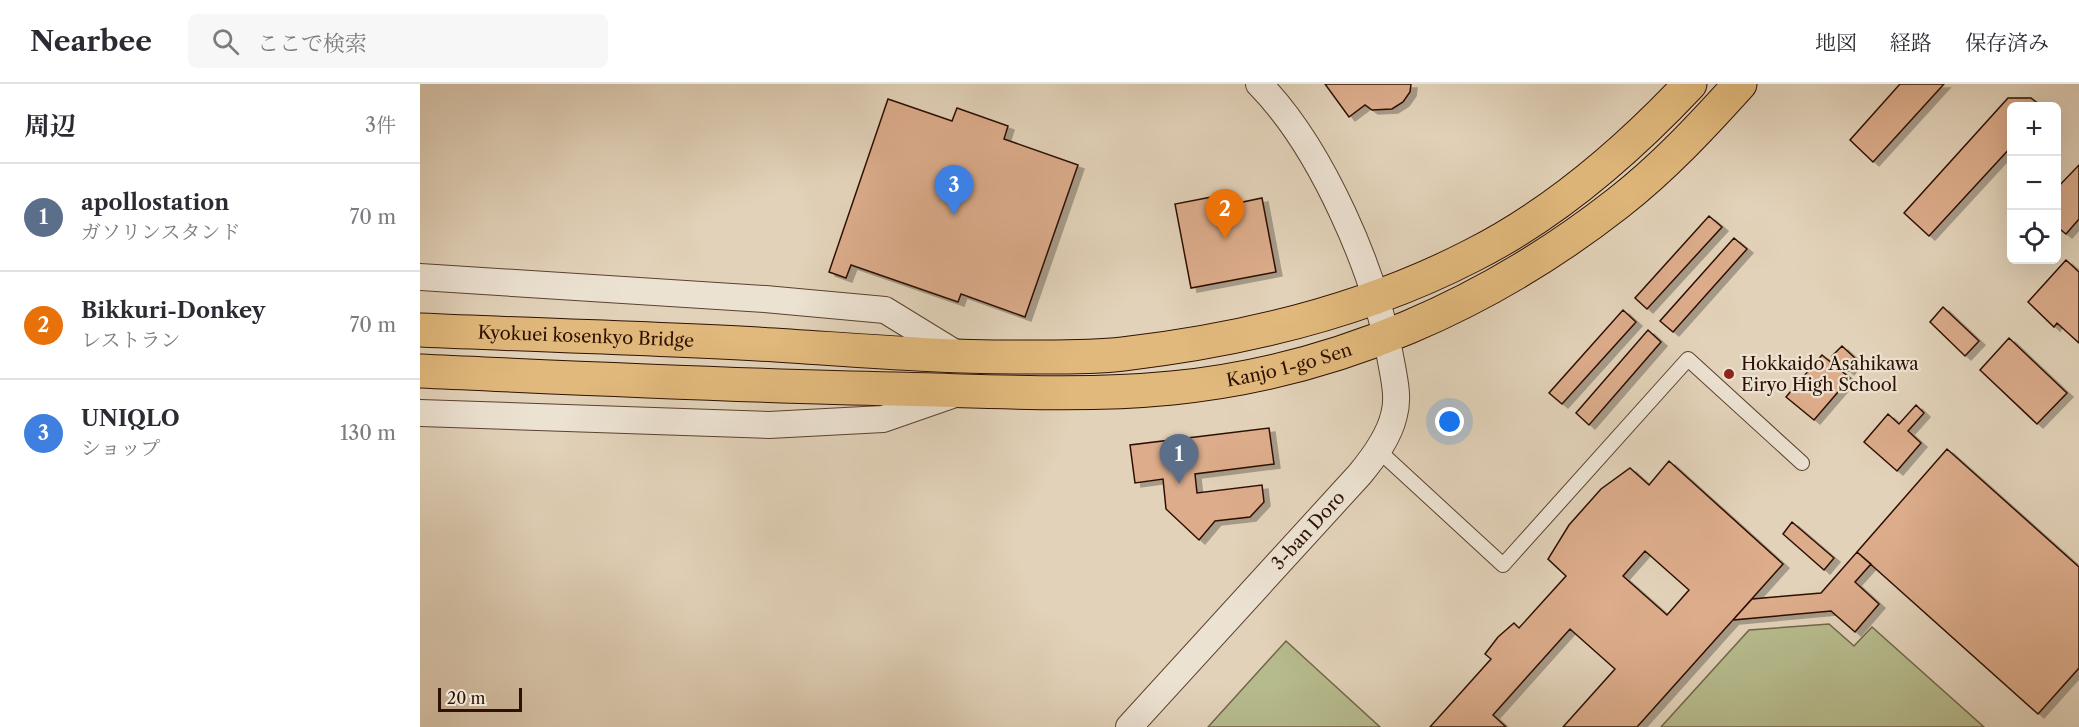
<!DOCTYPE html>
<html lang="ja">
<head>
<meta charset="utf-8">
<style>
  :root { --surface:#fff; --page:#f7f7f7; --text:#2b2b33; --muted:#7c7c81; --line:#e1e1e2; --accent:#8f2418 }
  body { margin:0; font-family:"Libre Caslon Text","Noto Serif JP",serif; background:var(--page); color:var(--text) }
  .controls { position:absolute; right:18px; top:18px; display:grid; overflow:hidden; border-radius:9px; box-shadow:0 6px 24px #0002 }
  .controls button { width:54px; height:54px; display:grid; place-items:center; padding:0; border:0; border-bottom:2px solid var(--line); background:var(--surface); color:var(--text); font:30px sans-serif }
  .scale { position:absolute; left:18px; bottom:15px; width:84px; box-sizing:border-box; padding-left:6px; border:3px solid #2e1102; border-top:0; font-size:16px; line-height:21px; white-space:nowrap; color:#2e1102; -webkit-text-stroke:4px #ece2d2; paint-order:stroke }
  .you { position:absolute; left:1030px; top:338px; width:21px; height:21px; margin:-15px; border:4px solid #fff; border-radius:50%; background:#1a73e8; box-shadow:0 0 0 9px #1a73e833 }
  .badge { display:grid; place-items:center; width:39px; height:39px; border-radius:50%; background:var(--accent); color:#fff; font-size:20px; font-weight:700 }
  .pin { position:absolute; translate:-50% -50px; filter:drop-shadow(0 2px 3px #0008) }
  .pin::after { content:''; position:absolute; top:32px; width:21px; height:18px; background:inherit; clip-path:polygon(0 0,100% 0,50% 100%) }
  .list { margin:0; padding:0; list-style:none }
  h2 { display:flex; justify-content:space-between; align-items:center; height:78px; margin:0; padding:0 24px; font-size:26px }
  h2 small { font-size:20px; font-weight:400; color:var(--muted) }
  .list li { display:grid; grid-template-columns:39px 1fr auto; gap:18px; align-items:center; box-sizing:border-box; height:108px; padding:0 24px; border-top:2px solid var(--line) }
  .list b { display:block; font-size:22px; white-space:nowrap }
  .list p { margin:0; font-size:20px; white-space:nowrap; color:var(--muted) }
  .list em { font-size:20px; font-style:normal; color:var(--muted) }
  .icon { flex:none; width:33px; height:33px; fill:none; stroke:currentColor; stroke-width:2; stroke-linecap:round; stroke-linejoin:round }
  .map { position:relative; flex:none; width:1659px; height:643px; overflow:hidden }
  header { display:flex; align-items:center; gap:36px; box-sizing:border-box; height:84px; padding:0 30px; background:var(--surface); border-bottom:2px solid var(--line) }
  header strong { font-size:28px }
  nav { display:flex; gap:33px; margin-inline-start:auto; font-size:21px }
  .search { width:420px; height:54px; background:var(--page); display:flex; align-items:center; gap:15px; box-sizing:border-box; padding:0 21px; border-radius:9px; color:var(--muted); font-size:22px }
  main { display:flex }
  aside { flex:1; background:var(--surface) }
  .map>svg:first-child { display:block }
  .green { fill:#b6bb8d; stroke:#726648; stroke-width:1.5 }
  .building { fill:#dcac8b; stroke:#2e1102; stroke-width:1.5; fill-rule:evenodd; filter:url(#shadow) }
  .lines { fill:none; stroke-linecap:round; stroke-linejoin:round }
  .service-casing { stroke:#5b4130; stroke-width:16 }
  .minor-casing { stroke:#5b4130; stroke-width:28 }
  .primary-casing { stroke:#2e1102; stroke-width:35 }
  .service { stroke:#ece2d2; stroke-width:14 }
  .minor { stroke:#ece2d2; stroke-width:26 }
  .primary { stroke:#e1b97c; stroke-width:33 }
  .poi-dot { fill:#8f2418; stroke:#ece2d2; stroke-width:2 }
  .labels { text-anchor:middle; stroke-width:4.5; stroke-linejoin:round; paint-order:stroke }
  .street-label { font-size:18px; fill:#2e1102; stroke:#ece2d2 }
  .poi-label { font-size:18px; fill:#2e1102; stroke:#ece2d2; text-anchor:start }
</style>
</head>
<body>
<header>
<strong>Nearbee</strong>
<div class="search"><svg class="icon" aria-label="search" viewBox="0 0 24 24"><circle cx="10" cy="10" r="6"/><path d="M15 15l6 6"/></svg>ここで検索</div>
<nav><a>地図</a><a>経路</a><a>保存済み</a></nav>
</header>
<main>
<aside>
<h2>周辺<small>3件</small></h2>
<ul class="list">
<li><span class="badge" style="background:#5c6f8a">1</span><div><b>apollostation</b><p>ガソリンスタンド</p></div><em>70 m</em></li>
<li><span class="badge" style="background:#e8710a">2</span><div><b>Bikkuri-Donkey</b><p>レストラン</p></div><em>70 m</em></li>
<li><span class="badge" style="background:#3f7fe0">3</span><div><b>UNIQLO</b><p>ショップ</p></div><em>130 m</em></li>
</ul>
</aside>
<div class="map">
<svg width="1659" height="643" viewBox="0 0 1659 643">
  <defs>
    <filter id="shadow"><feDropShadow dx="6" dy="4" stdDeviation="0" flood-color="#0004"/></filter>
  </defs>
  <rect width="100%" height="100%" fill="#e2d2b9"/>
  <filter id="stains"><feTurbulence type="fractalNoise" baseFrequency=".00333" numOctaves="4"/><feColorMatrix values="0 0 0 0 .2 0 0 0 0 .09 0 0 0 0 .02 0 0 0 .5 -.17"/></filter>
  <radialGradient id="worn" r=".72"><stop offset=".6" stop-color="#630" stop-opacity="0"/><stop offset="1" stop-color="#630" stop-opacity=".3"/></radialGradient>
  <path class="green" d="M1409 540 1434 562 1452 543 1564 643H1241L1329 546Z
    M866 557 960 643H788Z"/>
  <path class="building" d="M905 0H991L990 8 983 18 972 25 952 26 945 21 929 33Z
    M1480 0H1524L1453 78 1430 56Z
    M1588 14H1611L1621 22H1592V62L1509 152 1484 129Z
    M468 15 532 37 537 24 588 42 584 55 658 81 605 233 541 210 538 218 431 181 426 194 409 188Z
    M1659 81V135L1646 150 1636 142V105Z
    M797 112 799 123 842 114 856 188 771 204 755 120Z
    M1289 132 1302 143 1227 225 1215 214Z
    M1314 154 1327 165 1253 248 1240 237Z
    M1646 176 1659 188V259L1637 239 1634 243 1608 218Z
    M1523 223 1559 257 1545 272 1510 238Z
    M1203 226 1216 238 1142 320 1129 309Z
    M1228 246 1241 258 1169 341 1156 329Z
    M1589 254 1647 309 1617 340 1560 286Z
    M1422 262 1437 276 1428 287 1412 272Z
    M1402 271 1430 294 1394 336 1366 313Z
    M1496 321 1504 329 1488 347 1501 359 1477 387 1444 358 1468 330 1479 340Z
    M849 344 854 380 775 390 777 409 842 401 844 418 830 433 795 437 779 456 746 425 743 395 715 399 710 361Z
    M1527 365 1659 483V584L1618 630 1437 468Z
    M1249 377 1363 480 1217 643H1143L1195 585 1150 545 1073 631 1086 643H1010L1071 575 1065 570 1078 553 1094 539 1099 544 1146 492 1128 475 1149 441 1181 405 1210 384 1229 401ZM1225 467 1269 506 1247 531 1203 492Z
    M1372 438 1414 474 1404 486 1363 450Z
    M1437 468 1451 480 1435 498 1459 520 1435 548 1411 527 1313 536 1332 515 1401 509Z"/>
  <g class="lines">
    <defs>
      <path id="service" d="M958 366 1083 481 1268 275 1382 379"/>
      <g id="minor">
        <path d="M0 193 345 215 465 226 540 272"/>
        <path d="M0 329 349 341 463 335 532 311"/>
        <path id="s1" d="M709 643 940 390C954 373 969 353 974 331 979 314 974 294 971 277 956 189 902 64 839 0"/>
      </g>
      <g id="primary">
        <path id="s2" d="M0 246C113 251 226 254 338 260 424 265 509 273 595 273 631 273 668 274 703 270 824 256 945 227 1053 171 1136 129 1207 67 1270 0"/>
        <path id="s3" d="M0 287C158 294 317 302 475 305 568 307 660 313 752 304 916 288 1069 220 1198 119 1243 84 1282 42 1320 0"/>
      </g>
    </defs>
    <use href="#service" class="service-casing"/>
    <use href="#minor" class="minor-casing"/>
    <use href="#primary" class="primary-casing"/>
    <use href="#service" class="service"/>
    <use href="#minor" class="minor"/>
    <use href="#primary" class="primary"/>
  </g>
  <circle class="poi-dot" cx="1309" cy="290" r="6"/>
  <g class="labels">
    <g class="street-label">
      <text dy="6" stroke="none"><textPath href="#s2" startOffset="166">Kyokuei kosenkyo Bridge</textPath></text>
      <text dy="6" stroke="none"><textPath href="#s3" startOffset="872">Kanjo 1-go Sen</textPath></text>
      <text dy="6" stroke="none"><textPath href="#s1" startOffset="266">3-ban Doro</textPath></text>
    </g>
    <g class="poi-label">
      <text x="1321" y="286">Hokkaido Asahikawa<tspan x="1321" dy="21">Eiryo High School</tspan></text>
    </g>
  </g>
  <rect width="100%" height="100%" filter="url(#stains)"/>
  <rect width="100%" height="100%" fill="url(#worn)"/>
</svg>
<div class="controls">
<button>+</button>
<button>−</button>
<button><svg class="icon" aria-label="locate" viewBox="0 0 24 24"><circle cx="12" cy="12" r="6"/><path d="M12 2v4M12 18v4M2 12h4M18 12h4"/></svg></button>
</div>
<div class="scale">20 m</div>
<div class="you"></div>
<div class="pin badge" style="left:759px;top:400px;background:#5c6f8a">1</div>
<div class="pin badge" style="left:805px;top:155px;background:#e8710a">2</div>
<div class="pin badge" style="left:534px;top:131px;background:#3f7fe0">3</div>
</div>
</main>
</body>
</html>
